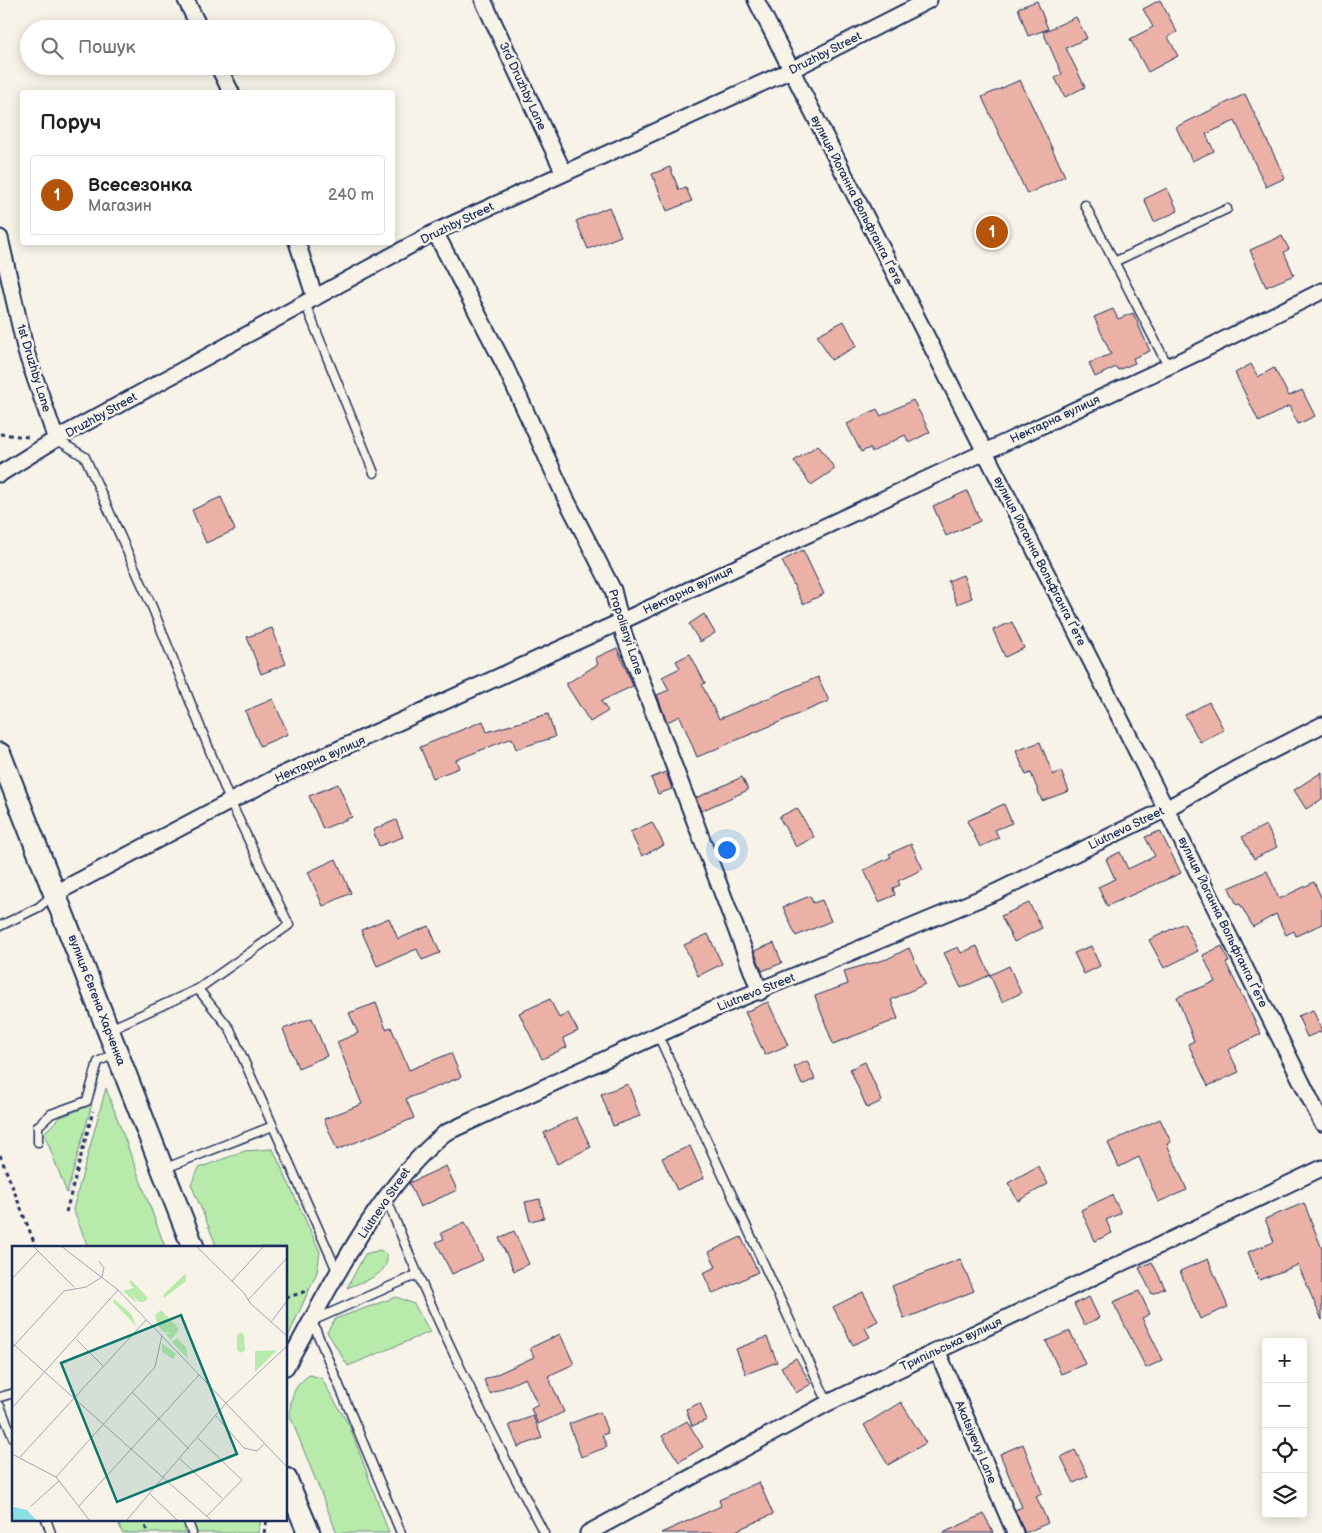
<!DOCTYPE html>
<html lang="uk">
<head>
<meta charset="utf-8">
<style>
  :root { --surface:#fff; --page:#f2f2f2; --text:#202124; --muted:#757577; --line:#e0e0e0; --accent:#b45309 }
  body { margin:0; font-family:"Balsamiq Sans",sans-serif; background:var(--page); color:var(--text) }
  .controls { position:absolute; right:15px; bottom:15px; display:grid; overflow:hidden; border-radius:5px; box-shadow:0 2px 12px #0003 }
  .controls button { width:45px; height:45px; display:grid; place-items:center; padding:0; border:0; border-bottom:1px solid var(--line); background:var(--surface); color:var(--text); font:25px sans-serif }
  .you { position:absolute; left:726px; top:849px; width:18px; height:18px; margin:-12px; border:4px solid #fff; border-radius:50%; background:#1a73e8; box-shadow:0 0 0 8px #1a73e833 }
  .badge { display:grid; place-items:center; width:32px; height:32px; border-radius:50%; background:var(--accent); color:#fff; font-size:16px; font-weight:700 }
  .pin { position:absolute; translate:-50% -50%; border:2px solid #fff; box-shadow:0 1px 5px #0006 }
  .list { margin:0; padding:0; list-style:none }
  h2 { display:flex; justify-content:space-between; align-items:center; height:65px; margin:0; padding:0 20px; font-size:21px }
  h2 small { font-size:16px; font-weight:400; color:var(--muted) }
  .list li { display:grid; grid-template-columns:32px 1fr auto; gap:15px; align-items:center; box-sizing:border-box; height:80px; margin:0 10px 10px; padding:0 10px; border:1px solid var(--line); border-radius:5px }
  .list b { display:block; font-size:19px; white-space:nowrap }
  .list p { margin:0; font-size:16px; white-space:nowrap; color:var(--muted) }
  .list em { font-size:16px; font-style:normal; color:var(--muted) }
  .icon { flex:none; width:28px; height:28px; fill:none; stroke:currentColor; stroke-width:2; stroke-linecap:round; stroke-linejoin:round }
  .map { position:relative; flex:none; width:1322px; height:1533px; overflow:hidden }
  .search { position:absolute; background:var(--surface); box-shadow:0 2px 12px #0003; left:20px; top:20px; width:375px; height:55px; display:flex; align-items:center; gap:12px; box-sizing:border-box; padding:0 18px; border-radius:28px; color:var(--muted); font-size:19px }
  .panel { position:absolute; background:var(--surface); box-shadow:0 2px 12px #0003; left:20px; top:90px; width:375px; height:155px; border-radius:5px }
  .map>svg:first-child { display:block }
  .green { fill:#b8eaab; stroke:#6a8c84 }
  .building { fill:#ebb1a7; stroke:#1b2f5e }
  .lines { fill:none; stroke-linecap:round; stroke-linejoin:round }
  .service-casing { stroke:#1b2f5e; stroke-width:11 }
  .minor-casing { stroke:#1b2f5e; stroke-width:19 }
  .secondary-casing { stroke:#1b2f5e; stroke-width:25 }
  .path { stroke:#1b2f5e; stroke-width:3; stroke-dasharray:4 4; stroke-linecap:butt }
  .service { stroke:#f7f3e8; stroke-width:8 }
  .minor { stroke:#f7f3e8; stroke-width:15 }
  .secondary { stroke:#f7f3e8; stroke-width:21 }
  .labels { text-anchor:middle; stroke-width:5; stroke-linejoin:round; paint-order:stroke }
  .street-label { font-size:12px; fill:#1b2f5e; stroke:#f7f3e8 }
  .inset-road { fill:none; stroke:#9fa5b1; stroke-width:1 }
  .view { fill:#0f766e; fill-opacity:0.15; stroke:#0f766e; stroke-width:2.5 }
  .inset-edge { fill:none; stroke:#1b2f5e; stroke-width:2.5 }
</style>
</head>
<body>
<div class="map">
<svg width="1322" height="1533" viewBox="0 0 1322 1533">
  <rect width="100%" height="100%" fill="#f7f3e8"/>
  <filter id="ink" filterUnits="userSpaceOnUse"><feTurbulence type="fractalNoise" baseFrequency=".02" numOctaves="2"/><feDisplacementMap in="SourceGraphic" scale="10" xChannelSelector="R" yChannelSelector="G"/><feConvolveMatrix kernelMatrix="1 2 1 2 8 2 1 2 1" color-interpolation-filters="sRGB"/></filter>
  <g filter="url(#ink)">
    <path class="green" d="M106 1088 165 1247H88L73 1209Z
      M92 1104 67 1193 44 1133 59 1118Z
      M273 1149 320 1252 317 1272 286 1341V1247H217L191 1184 199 1168 245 1151Z
      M380 1250 387 1255C389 1276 363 1281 347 1288L365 1254Z
      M396 1297 414 1304 430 1332 348 1366 327 1332 335 1319Z
      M310 1375 321 1378 350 1427 389 1533H337L290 1416C290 1398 294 1384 310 1375Z
      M117 1519H260L261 1520 258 1533H122Z"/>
    <path class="building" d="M1160 0 1177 32 1168 37 1178 56 1148 72 1130 39 1153 27 1143 9Z
      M1037 1 1048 29 1028 36 1018 8Z
      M1076 17 1087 38 1066 48 1085 87 1065 97 1055 78 1062 74 1043 32Z
      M1020 80 1065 176 1027 194 982 97Z
      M1245 94 1285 178 1266 187 1235 121 1206 134 1214 151 1192 161 1176 127Z
      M670 167 679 190 686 188 692 201 667 211 652 174Z
      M1167 188 1178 211 1154 222 1144 199Z
      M609 207 621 236 588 249 576 221Z
      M1282 236 1289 249 1284 252 1294 275 1266 287 1250 250Z
      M1113 309 1118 319 1133 313 1150 351 1133 358 1135 363 1118 370 1116 367 1095 377 1089 363 1111 354 1094 317Z
      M844 321 857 346 831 360 817 335Z
      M1251 364 1258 377 1274 368 1289 396 1302 390 1315 416 1298 424 1289 406 1259 422 1235 373Z
      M913 400 930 432 909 443 905 435 872 452 870 448 861 452 847 424 877 409 881 416Z
      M818 445 835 469 811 485 794 461Z
      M967 491 980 521 946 536 933 506Z
      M221 497 235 530 206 543 192 510Z
      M803 550 824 594 803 604 782 561Z
      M963 575 972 598 957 604 948 581Z
      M704 614 715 633 700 642 689 624Z
      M1012 622 1024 648 1005 657 993 630Z
      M272 628 286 664 261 674 247 637Z
      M617 648 633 686 601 701 608 711 590 722 566 684 598 664 595 658Z
      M690 654 705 683 702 685 719 719 818 677 829 701 697 757 680 716 667 722 657 695 669 690 662 677 680 668 676 661Z
      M273 699 288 734 260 746 245 711Z
      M1209 702 1224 730 1200 742 1185 715Z
      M548 714 555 737 516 749 512 738 456 760 459 768 433 778 420 747 483 721 487 732Z
      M1040 742 1053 775 1061 771 1069 791 1042 801 1031 773 1026 775 1016 751Z
      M666 772 672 789 658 794 651 778Z
      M1322 772V799L1306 809 1294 790Z
      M742 777 748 790 701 811 696 798Z
      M338 784 352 817 323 829 309 796Z
      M1004 804 1012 823 995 830 999 838 980 847 967 821Z
      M797 808 814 837 796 847 779 817Z
      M396 820 403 837 379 846 373 830Z
      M652 822 664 845 642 856 630 832Z
      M1266 825 1277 847 1254 859 1242 837Z
      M1160 831 1181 873 1107 906 1098 887 1115 879 1106 859 1120 852 1128 869 1155 856 1145 837Z
      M911 844 923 869 898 881 900 885 893 888 895 895 879 902 864 870 891 857 889 854Z
      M336 859 351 893 323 906 308 872Z
      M1267 871 1279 899 1314 882 1322 899V924L1296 936 1294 931 1286 935 1276 914 1253 927 1240 904 1237 905 1229 888Z
      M810 896 813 903 822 900 831 921 796 936 783 907Z
      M1029 903 1042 928 1014 942 1001 916Z
      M389 918 398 939 429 926 440 953 422 960 417 949 377 966 361 930Z
      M1184 923 1198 951 1164 968 1149 940Z
      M708 934 722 964 698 976 684 945Z
      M774 943 782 963 762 971 754 951Z
      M977 946 990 975 961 988 944 953 958 947 961 953Z
      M1091 946 1100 966 1084 974 1074 953Z
      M1222 946 1229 962 1226 963 1261 1034 1228 1050 1239 1072 1208 1086 1188 1044 1194 1041 1177 997 1215 982 1203 955Z
      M909 948 925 984 891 1000 898 1019 833 1044 815 996 848 984 844 971 887 959Z
      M1009 966 1021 993 1002 1002 990 975Z
      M550 999 559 1018 568 1013 578 1031 563 1038 567 1047 542 1059 519 1013Z
      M768 1002 788 1045 765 1055 745 1012Z
      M376 1003 386 1029 391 1027 409 1070 451 1053 461 1077 406 1099 414 1118 337 1150 324 1119 362 1104 337 1042 358 1033 349 1013Z
      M1313 1010 1322 1031 1307 1037 1298 1016Z
      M312 1018 327 1056 298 1068 283 1029Z
      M807 1061 815 1079 802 1085 794 1067Z
      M865 1062 882 1101 867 1108 850 1069Z
      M628 1084 640 1116 613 1126 601 1094Z
      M576 1117 591 1147 557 1164 544 1133Z
      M1160 1119 1171 1142 1167 1144 1187 1190 1158 1202 1139 1157 1119 1167 1108 1143Z
      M690 1146 704 1178 677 1190 662 1158Z
      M446 1166 457 1190 420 1207 409 1183Z
      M1038 1166 1048 1184 1018 1201 1008 1183Z
      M1112 1195 1121 1213 1106 1220 1112 1233 1095 1241 1081 1210Z
      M540 1199 544 1218 530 1221 525 1202Z
      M1304 1203 1322 1249V1320L1298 1265 1259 1280 1248 1252 1274 1242 1265 1219Z
      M465 1222 483 1260 452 1274 436 1242 444 1239 441 1233Z
      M514 1231 529 1264 514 1271 499 1238Z
      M741 1237 758 1272 713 1294 703 1273 716 1267 709 1252Z
      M960 1259 974 1291 904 1319 892 1286Z
      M1208 1259 1228 1307 1200 1319 1180 1271Z
      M1152 1262 1165 1288 1152 1294 1139 1268Z
      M1139 1291 1150 1314 1142 1318 1163 1360 1146 1368 1113 1302Z
      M863 1292 878 1321 865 1328 870 1337 853 1345 833 1307Z
      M1089 1297 1099 1318 1084 1325 1074 1304Z
      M1070 1331 1085 1364 1061 1374 1046 1341Z
      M560 1334 574 1364 548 1376 564 1412 538 1424 531 1409 538 1405 525 1378 490 1394 484 1380 534 1357 530 1348Z
      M767 1337 777 1362 746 1374 736 1349Z
      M796 1358 811 1384 796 1393 781 1367Z
      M901 1402 926 1443 888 1465 864 1425Z
      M700 1403 707 1420 692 1426 686 1409Z
      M600 1412 608 1433 602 1435 607 1447 581 1457 569 1424Z
      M533 1416 542 1438 518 1447 509 1425Z
      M687 1421 703 1447 679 1462 662 1436Z
      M1023 1444 1042 1493 1036 1496 1048 1523 1025 1533 1015 1510 1022 1507 1000 1454Z
      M1075 1450 1088 1476 1074 1483 1061 1457Z
      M759 1482 773 1514 731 1533H661L721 1506 719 1500Z
      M984 1514 993 1533H943Z"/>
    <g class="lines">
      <defs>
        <path id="service" d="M1085 205 1168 366
          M1114 262 1227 209
          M305 303 374 473
          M56 439 85 457 153 609 230 801 289 925 198 989
          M0 926 39 907 54 894
          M110 1029 198 989 230 1029 338 1273
          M658 1035 828 1403
          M38 1142V1126L51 1114 87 1101 98 1062 115 1053
          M163 1169 273 1126
          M386 1197C431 1313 486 1423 544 1533
          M0 1397 14 1393
          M0 1406 14 1440
          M46 1519 51 1533
          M187 1519 192 1533
          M401 1533 312 1321 416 1275"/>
        <path id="minor" d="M186 0 200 29
          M483 0 564 173
          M756 0 1166 809 1322 1123
          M218 66 231 92
          M435 232 504 364 565 497 613 590 624 635 760 992
          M0 238 26 352 56 439
          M297 242 315 298
          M0 474 56 439 435 232 791 70 929 0
          M56 893 275 778 622 621 1197 353 1322 291
          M937 1350 1015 1533
          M286 1367C329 1289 376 1190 445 1133L712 1010 996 892 1166 809 1236 769 1322 725
          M588 1533 828 1403 1322 1168"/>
        <path id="secondary" d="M0 754 193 1247
          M286 1479 309 1533"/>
      </defs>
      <use href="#service" class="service-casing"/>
      <use href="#minor" class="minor-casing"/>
      <use href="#secondary" class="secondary-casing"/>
      <path class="path" d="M0 434 28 437
        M0 1155 36 1247
        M66 1212 93 1111
        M286 1298 309 1290
        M142 1519 148 1533
        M264 1533 267 1519"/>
      <use href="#service" class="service"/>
      <use href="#minor" class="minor"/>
      <use href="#secondary" class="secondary"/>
    </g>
  </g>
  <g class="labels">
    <g class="street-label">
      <text transform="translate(825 53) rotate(-27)" y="4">Druzhby Street</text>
      <text transform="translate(523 86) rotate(65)" y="4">3rd Druzhby Lane</text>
      <text transform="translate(857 200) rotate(63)" y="4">вулиця Йоганна Вольфганга Ґете</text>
      <text transform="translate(457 223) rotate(-26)" y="4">Druzhby Street</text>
      <text transform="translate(34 368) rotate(73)" y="4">1st Druzhby Lane</text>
      <text transform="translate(101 415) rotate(-29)" y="4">Druzhby Street</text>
      <text transform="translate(1055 419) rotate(-25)" y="4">Нектарна вулиця</text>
      <text transform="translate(1040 561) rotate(63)" y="4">вулиця Йоганна Вольфганга Ґете</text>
      <text transform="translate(688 590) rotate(-25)" y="4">Нектарна вулиця</text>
      <text transform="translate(626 632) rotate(72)" y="4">Propolisnyi Lane</text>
      <text transform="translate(320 759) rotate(-24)" y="4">Нектарна вулиця</text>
      <text transform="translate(1126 828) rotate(-26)" y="4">Liutneva Street</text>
      <text transform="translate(1223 922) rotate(64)" y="4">вулиця Йоганна Вольфганга Ґете</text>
      <text transform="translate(756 992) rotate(-22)" y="4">Liutneva Street</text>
      <text transform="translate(97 1000) rotate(69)" y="4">вулиця Євгена Харченка</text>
      <text transform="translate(384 1203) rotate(-56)" y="4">Liutneva Street</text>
      <text transform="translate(951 1344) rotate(-25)" y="4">Трипільська вулиця</text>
      <text transform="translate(976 1442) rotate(67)" y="4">Akatsiyevyi Lane</text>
    </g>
  </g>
  <g transform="translate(12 1246)">
    <rect width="275" height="275" fill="#f7f3e8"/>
    <path d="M174 27V35L152 52 151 49ZM119 34 136 52 132 56H127L118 46 125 56 122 55 111 45 122 42 117 36ZM102 53 119 68 125 81 101 56ZM149 64 167 83 159 94 154 88H161L152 86 146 80 143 69ZM229 86 232 89 233 104 229 107 225 104V90ZM165 92 174 101 176 113 160 96ZM150 97 164 108 161 113 150 106ZM265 104 243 126V105Z" fill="#b8eaab"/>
    <path d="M2 261 15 264 25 275H0Z" fill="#8ddee4"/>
    <path class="inset-road" d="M21 0 62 41M49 0 106 44 275 221M184 0 232 47 238 57 275 90M0 33 26 5M220 35 252 0M236 54 275 12M259 76 275 55M64 93 91 120M0 97 200 275M0 102 52 45 74 41 90 31 92 22 87 15M120 146 177 203M0 162 106 44M204 170 232 202 245 205 253 197M186 192 230 234 195 270M0 208 44 231 78 275M8 211 134 74M168 213 210 252M44 231 143 121 150 89M137 247 166 275M19 260 47 235M67 260 187 129M114 275 214 157 275 100"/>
    <path class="view" d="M169 69 225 208 105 256 49 117Z"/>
    <rect width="275" height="275" class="inset-edge"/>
  </g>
</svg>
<div class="controls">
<button>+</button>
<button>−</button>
<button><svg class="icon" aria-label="locate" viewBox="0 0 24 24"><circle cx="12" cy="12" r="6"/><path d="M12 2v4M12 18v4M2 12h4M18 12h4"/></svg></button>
<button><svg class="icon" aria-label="layers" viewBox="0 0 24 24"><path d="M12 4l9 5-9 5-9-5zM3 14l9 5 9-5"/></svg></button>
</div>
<div class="you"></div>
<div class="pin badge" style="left:992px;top:232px">1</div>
<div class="search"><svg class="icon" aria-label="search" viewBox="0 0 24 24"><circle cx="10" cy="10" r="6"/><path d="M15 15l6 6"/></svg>Пошук</div>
<section class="panel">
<h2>Поруч<small></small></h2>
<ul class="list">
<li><span class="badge">1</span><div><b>Всесезонка</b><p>Магазин</p></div><em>240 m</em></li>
</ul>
</section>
</div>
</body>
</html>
